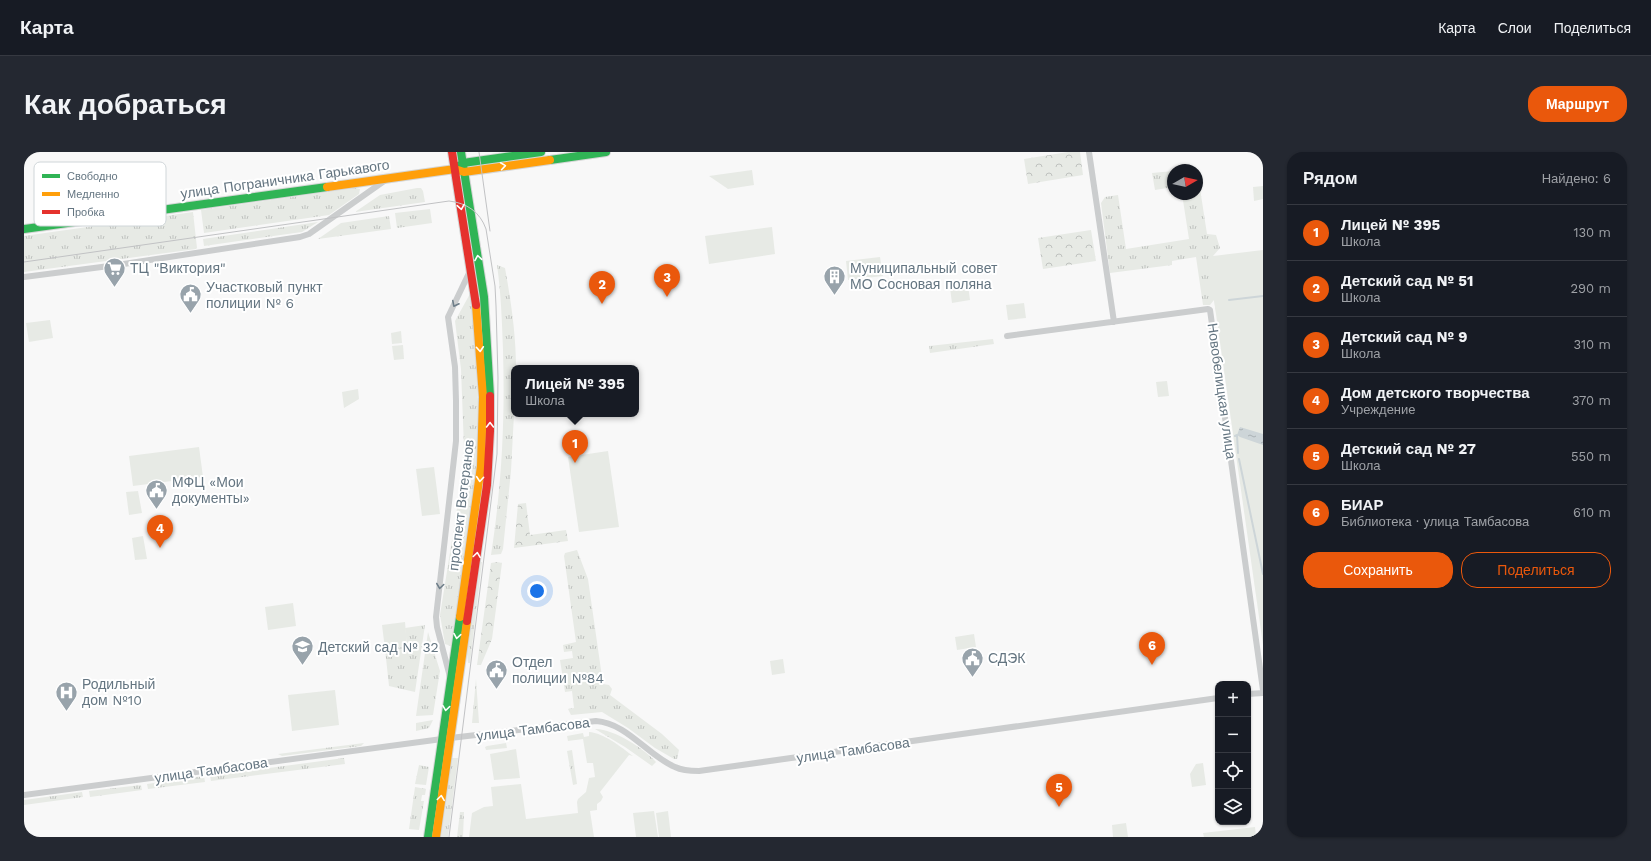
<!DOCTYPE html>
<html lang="ru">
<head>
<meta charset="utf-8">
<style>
  :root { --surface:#171b24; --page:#242831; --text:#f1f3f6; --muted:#9ea1a6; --line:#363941; --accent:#ea580c }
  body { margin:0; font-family:"Work Sans",sans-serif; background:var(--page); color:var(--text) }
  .controls { position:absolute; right:12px; bottom:12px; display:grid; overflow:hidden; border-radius:8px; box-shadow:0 1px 3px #0004 }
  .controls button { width:36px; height:36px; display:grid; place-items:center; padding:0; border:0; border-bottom:1px solid var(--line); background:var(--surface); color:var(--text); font:20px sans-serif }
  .compass { position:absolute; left:1143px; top:12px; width:36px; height:36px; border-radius:50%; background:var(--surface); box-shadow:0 1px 3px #0004; rotate:81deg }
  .you { position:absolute; left:513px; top:439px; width:14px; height:14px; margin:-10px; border:3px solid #fff; border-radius:50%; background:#1a73e8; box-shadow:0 0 0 6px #1a73e833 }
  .badge { display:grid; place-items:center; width:26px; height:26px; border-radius:50%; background:var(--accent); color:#fff; font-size:13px; font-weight:700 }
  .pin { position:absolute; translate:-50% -33px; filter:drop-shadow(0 1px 2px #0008) }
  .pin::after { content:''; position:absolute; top:21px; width:14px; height:12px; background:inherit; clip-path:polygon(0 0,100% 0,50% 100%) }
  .popup { position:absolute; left:487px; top:213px; width:128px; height:52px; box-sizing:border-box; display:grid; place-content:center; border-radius:8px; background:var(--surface); filter:drop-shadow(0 1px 3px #0005); font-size:13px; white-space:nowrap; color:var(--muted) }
  .popup b { font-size:15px; color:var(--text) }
  .popup::after { content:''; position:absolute; left:50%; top:100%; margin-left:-8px; border:8px solid transparent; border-top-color:var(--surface) }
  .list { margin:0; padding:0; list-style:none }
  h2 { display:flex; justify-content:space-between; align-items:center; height:52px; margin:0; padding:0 16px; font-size:17px }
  h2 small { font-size:13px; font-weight:400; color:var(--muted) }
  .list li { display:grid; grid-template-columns:26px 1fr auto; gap:12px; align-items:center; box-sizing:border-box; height:56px; padding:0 16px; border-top:1px solid var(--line) }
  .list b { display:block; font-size:15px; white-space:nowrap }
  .list p { margin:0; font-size:13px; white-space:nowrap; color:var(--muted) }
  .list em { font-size:13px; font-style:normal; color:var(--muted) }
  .actions { display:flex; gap:8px; padding:12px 16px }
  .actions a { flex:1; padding:9px 0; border:1px solid var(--accent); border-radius:16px; text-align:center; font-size:14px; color:var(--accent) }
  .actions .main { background:var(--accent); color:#fff }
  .icon { flex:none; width:22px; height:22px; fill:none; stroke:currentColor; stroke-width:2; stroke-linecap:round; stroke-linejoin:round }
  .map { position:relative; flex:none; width:1239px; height:685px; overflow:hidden; border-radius:16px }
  header { display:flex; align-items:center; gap:24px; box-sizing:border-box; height:56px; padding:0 20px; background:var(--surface); border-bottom:1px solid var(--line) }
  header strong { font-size:19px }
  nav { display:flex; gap:22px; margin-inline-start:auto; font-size:14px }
  .intro { display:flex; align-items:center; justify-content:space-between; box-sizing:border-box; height:96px; padding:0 24px }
  h1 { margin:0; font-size:28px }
  .button { padding:10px 18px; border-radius:16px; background:var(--accent); color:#fff; font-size:14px; font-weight:700 }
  main { display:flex; gap:24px; padding:0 24px }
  aside { flex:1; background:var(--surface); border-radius:16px; box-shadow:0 1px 3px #0004 }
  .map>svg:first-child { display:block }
  .grass { fill:url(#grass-tufts) }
  .forest { fill:url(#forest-crowns) }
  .green { fill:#e7eae5 }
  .water { fill:url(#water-ripples) }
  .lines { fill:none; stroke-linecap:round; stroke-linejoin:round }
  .stream { stroke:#cdd5d8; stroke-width:2 }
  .fast-casing { stroke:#d4d5d5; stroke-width:10 }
  .slow-casing { stroke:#d4d5d5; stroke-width:10 }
  .jam-casing { stroke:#d4d5d5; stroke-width:10 }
  .street { stroke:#cbcdce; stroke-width:6 }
  .fast { stroke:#30b455; stroke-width:8 }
  .slow { stroke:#ff9f0a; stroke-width:8 }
  .jam { stroke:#e5322d; stroke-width:8 }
  .tram { stroke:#c1c2c4; stroke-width:1 }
  .oneway { stroke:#fff }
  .oneway2 { stroke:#6e7e89 }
  .labels { text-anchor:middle; stroke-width:4; stroke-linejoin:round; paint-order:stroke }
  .street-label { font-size:14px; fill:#647581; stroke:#fff }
  .poi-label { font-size:14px; fill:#647581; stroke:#fff; text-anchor:start }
  .key { fill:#fff; stroke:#d0d6d9; stroke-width:1 }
  .key-label { font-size:11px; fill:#647581 }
</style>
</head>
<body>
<header>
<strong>Карта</strong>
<nav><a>Карта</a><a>Слои</a><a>Поделиться</a></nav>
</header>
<div class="intro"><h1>Как добраться</h1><a class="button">Маршрут</a></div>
<main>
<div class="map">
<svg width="1239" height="685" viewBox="0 0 1239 685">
  <defs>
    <pattern id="grass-tufts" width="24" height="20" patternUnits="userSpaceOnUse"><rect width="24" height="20" fill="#e7eae5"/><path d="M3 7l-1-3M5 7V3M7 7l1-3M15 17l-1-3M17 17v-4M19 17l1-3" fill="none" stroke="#bfc2bf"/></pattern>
    <pattern id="forest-crowns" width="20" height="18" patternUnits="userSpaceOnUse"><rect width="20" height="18" fill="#e7eae5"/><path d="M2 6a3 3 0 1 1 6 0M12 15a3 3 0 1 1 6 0" fill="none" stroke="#bfc2bf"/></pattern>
    <pattern id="water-ripples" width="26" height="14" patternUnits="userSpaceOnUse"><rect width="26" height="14" fill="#cdd5d8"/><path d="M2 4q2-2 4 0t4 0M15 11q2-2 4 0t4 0" fill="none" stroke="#aab1b5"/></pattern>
  </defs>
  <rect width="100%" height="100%" fill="#f8f8f8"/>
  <path class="grass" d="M1149 19V35L1131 38 1128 21Z
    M1175 30 1183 82 1192 83 1196 96 1189 104 1239 142 1192 160 1190 148 1186 153H1179L1172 105 1148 109V113L1086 121 1077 51 1081 45 1094 43 1102 97 1165 87 1158 42H1173V31Z
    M332 36 336 37 335 42 305 63 180 81 177 58Z
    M393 36H397L399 39 401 50 331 60 356 43Z
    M406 57 408 71 373 76 371 61Z
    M169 60 173 96 172 97 0 120V84Z
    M365 64 367 77 294 87 317 71Z
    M294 70 278 80 180 94 179 87Z
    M473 113 481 116C487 149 492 183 492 216H490V262L487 319 479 397 477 402 467 403C478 332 481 269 479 198 478 169 477 141 473 113Z
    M447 140 454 248 452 326 427 494 421 492 416 463 436 338 440 296 437 217 431 169Z
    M969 187 970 192 906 201 905 194Z
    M553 398 564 427 579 532 585 533 588 537 586 543 638 582 655 598 653 607H650L631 596 604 576 578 560 547 563 544 557 550 556 548 539 541 540 536 508 549 506 548 499 540 500 539 493 552 490 540 404 541 401Z
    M457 410H458L446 511H444L443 502Z
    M401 473 391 540 365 534 361 497 383 494 381 476Z
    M404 480 416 519 409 563 392 564Z
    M452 527 455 571H448Z
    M409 568 405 576 392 579V571Z
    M571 577C588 576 621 597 632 610L628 614 601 595Z
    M340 591 337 594 258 604 254 602Z
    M548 598 553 632 549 633 543 599Z
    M320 606 321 612 187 629 186 624Z
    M428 606H434L424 685H417Z
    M395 613 405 615 402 633 391 632Z
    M180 624 181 630 124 637 123 632Z
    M117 633 118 638 66 645 65 639Z
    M391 635 402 637 401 643H398L397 649H400L395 678 385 677Z
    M58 640 59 645 0 653V648Z
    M436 660H440L439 685H433Z"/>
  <path class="forest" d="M1044 0H1056L1059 23 1004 32 1000 7Z
    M1067 78 1072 109 1019 117 1014 86Z
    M502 351 506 383 542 378 544 389 490 396 494 352Z
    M473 410 478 411 468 487 457 513H453L467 411Z"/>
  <path class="green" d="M728 18 730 33 704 37 685 24Z
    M1239 34V47L1230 49 1229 35Z
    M748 75 751 102 685 112 681 84Z
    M1239 98V493L1190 148 1186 128 1184 113 1189 104Z
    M856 105 859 124 824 128 822 109Z
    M944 133 946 148 928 151 926 136Z
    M1000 151 1002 166 984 168 982 153Z
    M26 168 29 186 5 190 2 171Z
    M377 179 378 191 368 192 367 181Z
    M379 193 380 207 370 208 368 194Z
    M1143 229 1145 244 1134 245 1132 230Z
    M334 237 335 247 320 256 318 240Z
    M175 295 179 325 109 334 105 304Z
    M584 299 595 375 555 380 544 305Z
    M410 315 416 362 398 364 392 317Z
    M114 339 118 361 105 363 102 340Z
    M119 384 123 407 111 408 108 386Z
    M269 451 272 474 244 478 241 455Z
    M381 470 383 494 361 497 358 473Z
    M950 482 952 495 933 498 931 485Z
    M759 507 761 521 748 523 746 509Z
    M311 538 315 573 268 579 264 543Z
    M565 580C580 581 597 595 609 604L605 603 576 640 579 645 577 649 573 652V658L566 659 570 685H445L448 661 460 655 469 654 467 635 497 632 502 667 554 661 553 650 554 647 562 640 565 626 571 625 569 611H563L559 587 544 589 543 584 559 581 560 585 565 584Z
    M482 591 483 596 462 598 461 595 463 594Z
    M492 597 496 626 470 628 466 602Z
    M1179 611 1182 633 1168 635 1166 622 1172 612Z
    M630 659 634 685H612L609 661Z
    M644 659 647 685H635L632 661Z
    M1102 671 1104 685H1089L1088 673Z
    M1231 675 1232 685H1180L1179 681Z"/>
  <path class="water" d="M1216 275 1239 282V293L1216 285 1213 283Z"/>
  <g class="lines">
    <path class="stream" d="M1205 148 1239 144
      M1211 284 1213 283 1214 301
      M1215 307 1239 422"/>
    <defs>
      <path id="fast" d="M437 0 460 145 466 244
        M526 8 582 0
        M435 14 439 11 517 0
        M0 77 303 35
        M404 685 436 465"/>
      <path id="slow" d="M303 35 431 17 440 20 526 8
        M436 465 457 314 459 245 452 153
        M412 685 443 469"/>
      <path id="jam" d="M428 0 452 153
        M443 469 463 333 466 279V244"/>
    </defs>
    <use href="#fast" class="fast-casing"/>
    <use href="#slow" class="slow-casing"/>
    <use href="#jam" class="jam-casing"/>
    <path class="street" d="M1065 0 1090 170
      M0 125 93 113 276 85 285 82 363 27
      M983 184 1184 157 1186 158 1239 538
      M426 525 413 475 412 465 432 289V249L431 215 424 165 446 119
      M1224 542 1239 541
      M0 643 418 587 572 569C603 571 624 604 651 615 659 619 667 619 675 619L1194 546"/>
    <use href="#fast" class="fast"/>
    <use href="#slow" class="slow"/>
    <use href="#jam" class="jam"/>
    <path class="tram" d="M455 0 466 79
      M0 110 425 49C443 51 456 60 462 77L471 134 472 154 474 226 473 302 425 685"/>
  </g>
  <defs><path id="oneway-chevron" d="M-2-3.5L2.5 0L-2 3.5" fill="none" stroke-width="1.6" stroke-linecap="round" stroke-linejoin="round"/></defs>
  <g class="oneway">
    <use href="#oneway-chevron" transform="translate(479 14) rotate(-8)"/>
    <use href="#oneway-chevron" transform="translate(437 55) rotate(81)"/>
    <use href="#oneway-chevron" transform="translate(454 106) rotate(-99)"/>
    <use href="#oneway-chevron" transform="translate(456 197) rotate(86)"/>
    <use href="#oneway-chevron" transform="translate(466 273) rotate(-90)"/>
    <use href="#oneway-chevron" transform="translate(456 327) rotate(95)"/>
    <use href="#oneway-chevron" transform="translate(453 403) rotate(-82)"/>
    <use href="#oneway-chevron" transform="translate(433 484) rotate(99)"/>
    <use href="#oneway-chevron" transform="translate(422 556) rotate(98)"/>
    <use href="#oneway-chevron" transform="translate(417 646) rotate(-82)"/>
  </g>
  <g class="oneway2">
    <use href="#oneway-chevron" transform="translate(431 152) rotate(117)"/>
    <use href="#oneway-chevron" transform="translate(416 434) rotate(98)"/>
  </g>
  <defs>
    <symbol id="supermarket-pin" viewBox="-11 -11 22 30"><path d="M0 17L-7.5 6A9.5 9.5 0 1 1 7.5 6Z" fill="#98a3ab" stroke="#fff"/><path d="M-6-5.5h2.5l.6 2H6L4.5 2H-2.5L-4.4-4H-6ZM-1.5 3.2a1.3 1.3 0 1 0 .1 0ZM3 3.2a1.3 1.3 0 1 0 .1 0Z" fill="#fff"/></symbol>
    <symbol id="building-pin" viewBox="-11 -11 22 30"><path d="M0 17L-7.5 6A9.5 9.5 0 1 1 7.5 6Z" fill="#98a3ab" stroke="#fff"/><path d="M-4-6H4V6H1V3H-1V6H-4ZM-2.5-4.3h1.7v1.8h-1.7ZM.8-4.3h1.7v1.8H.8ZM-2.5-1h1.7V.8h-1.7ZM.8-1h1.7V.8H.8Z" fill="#fff"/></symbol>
    <symbol id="civic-pin" viewBox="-11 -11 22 30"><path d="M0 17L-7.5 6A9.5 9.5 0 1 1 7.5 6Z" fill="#98a3ab" stroke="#fff"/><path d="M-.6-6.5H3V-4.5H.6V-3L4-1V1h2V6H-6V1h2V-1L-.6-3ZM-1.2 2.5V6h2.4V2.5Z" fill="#fff"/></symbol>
    <symbol id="school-pin" viewBox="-11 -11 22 30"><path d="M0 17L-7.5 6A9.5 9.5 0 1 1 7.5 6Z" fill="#98a3ab" stroke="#fff"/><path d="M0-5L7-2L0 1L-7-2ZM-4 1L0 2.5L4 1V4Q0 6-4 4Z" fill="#fff"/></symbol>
    <symbol id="hospital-pin" viewBox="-11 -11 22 30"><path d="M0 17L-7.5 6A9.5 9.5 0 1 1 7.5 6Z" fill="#98a3ab" stroke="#fff"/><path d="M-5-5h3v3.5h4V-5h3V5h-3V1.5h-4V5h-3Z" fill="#fff"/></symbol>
  </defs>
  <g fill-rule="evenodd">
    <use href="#supermarket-pin" x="78" y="104" width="25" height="34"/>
    <use href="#building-pin" x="798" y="112" width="25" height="34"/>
    <use href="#civic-pin" x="154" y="130" width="25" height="34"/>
    <use href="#civic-pin" x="120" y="326" width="25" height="34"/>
    <use href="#school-pin" x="266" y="482" width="25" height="34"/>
    <use href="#civic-pin" x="936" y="494" width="25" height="34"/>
    <use href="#civic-pin" x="460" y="506" width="25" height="34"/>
    <use href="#hospital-pin" x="30" y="528" width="25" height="34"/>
  </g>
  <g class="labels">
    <g class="street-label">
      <text transform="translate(261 27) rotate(-8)" y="5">улица Пограничника Гарькавого</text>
      <text transform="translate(1198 239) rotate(82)" y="5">Новобелицкая улица</text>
      <text transform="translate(437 353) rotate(-83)" y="5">проспект Ветеранов</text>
      <text transform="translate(509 577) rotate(-7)" y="5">улица Тамбасова</text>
      <text transform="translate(829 598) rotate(-8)" y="5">улица Тамбасова</text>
      <text transform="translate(187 618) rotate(-8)" y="5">улица Тамбасова</text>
    </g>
    <g class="poi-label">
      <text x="106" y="121">ТЦ "Виктория"</text>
      <text x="826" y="121">Муниципальный совет<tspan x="826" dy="16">МО Сосновая поляна</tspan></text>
      <text x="182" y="140">Участковый пункт<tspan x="182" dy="16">полиции № 6</tspan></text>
      <text x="148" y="335">МФЦ «Мои<tspan x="148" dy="16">документы»</tspan></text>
      <text x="294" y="500">Детский сад № 32</text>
      <text x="964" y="511">СДЭК</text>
      <text x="488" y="515">Отдел<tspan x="488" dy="16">полиции №84</tspan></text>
      <text x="58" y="537">Родильный<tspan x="58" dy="16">дом №10</tspan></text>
    </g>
  </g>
  <rect x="10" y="10" width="132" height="64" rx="6" class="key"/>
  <rect x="18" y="22" width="18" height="4" fill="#30b455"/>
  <rect x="18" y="40" width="18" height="4" fill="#ff9f0a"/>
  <rect x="18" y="58" width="18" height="4" fill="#e5322d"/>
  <g class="key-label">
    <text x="43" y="28">Свободно</text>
    <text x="43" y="46">Медленно</text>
    <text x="43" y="64">Пробка</text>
  </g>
</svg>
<div class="controls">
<button>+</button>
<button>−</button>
<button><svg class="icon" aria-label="locate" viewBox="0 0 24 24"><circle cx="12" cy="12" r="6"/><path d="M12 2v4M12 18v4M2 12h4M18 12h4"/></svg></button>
<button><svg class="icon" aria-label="layers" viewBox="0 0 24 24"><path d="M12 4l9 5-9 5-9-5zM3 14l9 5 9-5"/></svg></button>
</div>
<svg class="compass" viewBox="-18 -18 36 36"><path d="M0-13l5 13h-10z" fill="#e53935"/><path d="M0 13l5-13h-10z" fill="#9ea1a6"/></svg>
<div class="you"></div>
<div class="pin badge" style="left:551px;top:311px">1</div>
<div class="popup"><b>Лицей № 395</b>Школа</div>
<div class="pin badge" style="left:578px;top:152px">2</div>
<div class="pin badge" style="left:643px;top:145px">3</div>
<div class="pin badge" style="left:136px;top:396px">4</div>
<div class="pin badge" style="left:1035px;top:655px">5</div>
<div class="pin badge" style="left:1128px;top:513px">6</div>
</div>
<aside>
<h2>Рядом<small>Найдено: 6</small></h2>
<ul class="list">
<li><span class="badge">1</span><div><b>Лицей № 395</b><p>Школа</p></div><em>130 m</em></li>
<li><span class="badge">2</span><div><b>Детский сад № 51</b><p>Школа</p></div><em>290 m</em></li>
<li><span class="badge">3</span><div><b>Детский сад № 9</b><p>Школа</p></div><em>310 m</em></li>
<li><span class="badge">4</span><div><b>Дом детского творчества</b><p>Учреждение</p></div><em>370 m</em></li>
<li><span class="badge">5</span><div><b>Детский сад № 27</b><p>Школа</p></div><em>550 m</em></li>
<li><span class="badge">6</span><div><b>БИАР</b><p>Библиотека · улица Тамбасова</p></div><em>610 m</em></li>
</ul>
<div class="actions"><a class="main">Сохранить</a><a>Поделиться</a></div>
</aside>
</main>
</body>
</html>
